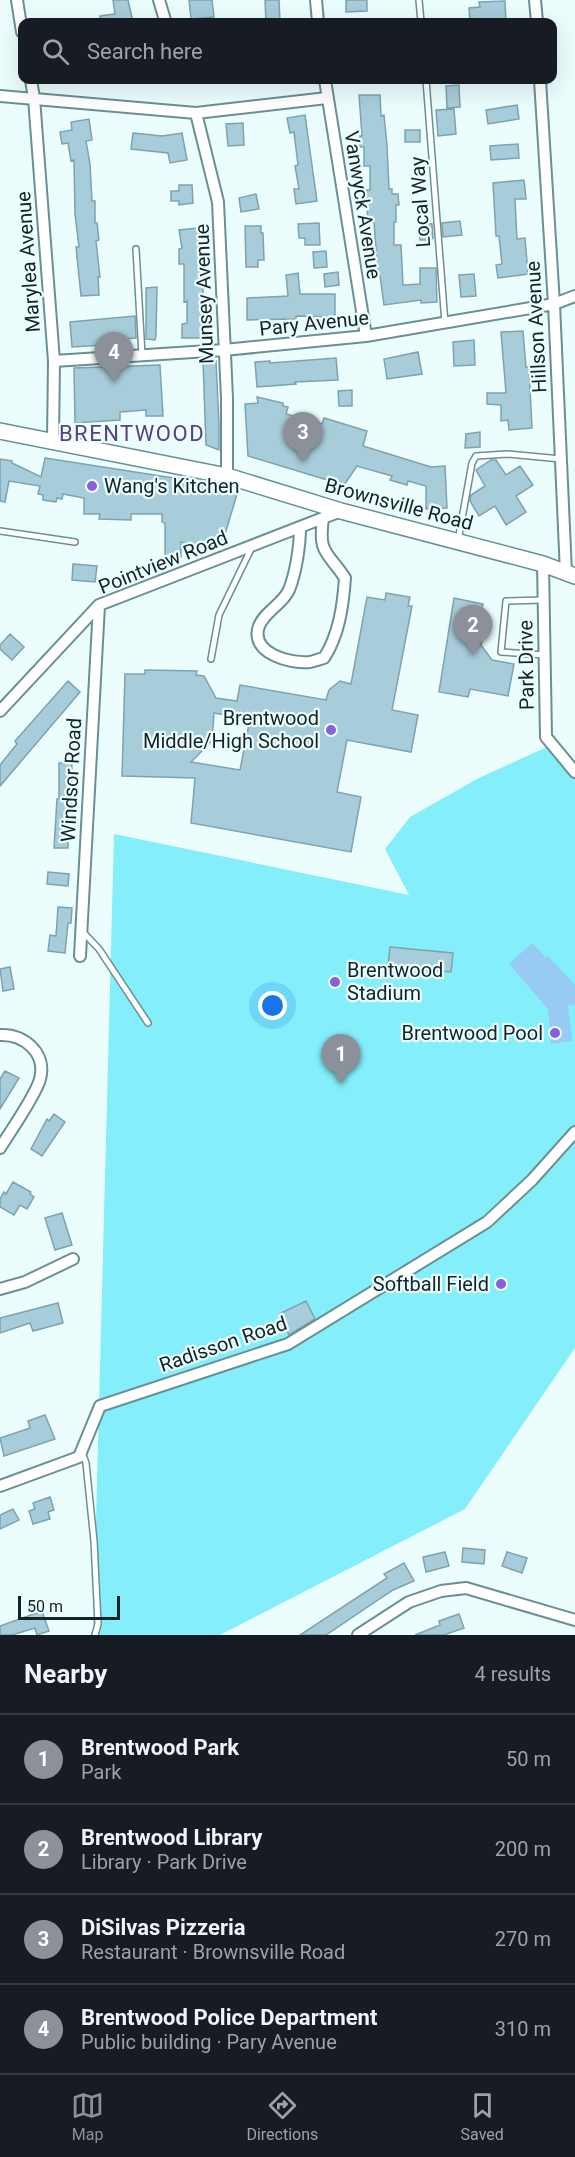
<!DOCTYPE html>
<html lang="en">
<head>
<meta charset="utf-8">
<style>
  :root { --surface:#171b24; --page:#242831; --text:#f1f3f6; --muted:#9ea1a6; --line:#363941; --accent:#8c9099 }
  body { margin:0; font-family:Roboto,sans-serif; background:var(--page); color:var(--text) }
  .scale { position:absolute; left:18px; bottom:15px; width:102px; box-sizing:border-box; padding-left:6px; border:3px solid #142426; border-top:0; font-size:16px; line-height:21px; white-space:nowrap; color:#142426; -webkit-text-stroke:4px #ecfdfe; paint-order:stroke }
  .you { position:absolute; left:273px; top:1006px; width:21px; height:21px; margin:-15px; border:4px solid #fff; border-radius:50%; background:#1a73e8; box-shadow:0 0 0 9px #1a73e833 }
  .badge { display:grid; place-items:center; width:39px; height:39px; border-radius:50%; background:var(--accent); color:#fff; font-size:20px; font-weight:700 }
  .pin { position:absolute; translate:-50% -50px; filter:drop-shadow(0 2px 3px #0008) }
  .pin::after { content:''; position:absolute; top:32px; width:21px; height:18px; background:inherit; clip-path:polygon(0 0,100% 0,50% 100%) }
  .list { margin:0; padding:0; list-style:none }
  h2 { display:flex; justify-content:space-between; align-items:center; height:78px; margin:0; padding:0 24px; font-size:26px }
  h2 small { font-size:20px; font-weight:400; color:var(--muted) }
  .list li { display:grid; grid-template-columns:39px 1fr auto; gap:18px; align-items:center; box-sizing:border-box; height:90px; padding:0 24px; border-top:2px solid var(--line) }
  .list b { display:block; font-size:22px; white-space:nowrap }
  .list p { margin:0; font-size:20px; white-space:nowrap; color:var(--muted) }
  .list em { font-size:20px; font-style:normal; color:var(--muted) }
  .icon { flex:none; width:33px; height:33px; fill:none; stroke:currentColor; stroke-width:2; stroke-linecap:round; stroke-linejoin:round }
  .map { position:relative; flex:none; width:575px; height:1635px; overflow:hidden }
  .search { position:absolute; background:var(--surface); box-shadow:0 6px 24px #0002; left:18px; right:18px; top:18px; height:66px; display:flex; align-items:center; gap:15px; box-sizing:border-box; padding:0 21px; border-radius:12px; color:var(--muted); font-size:22px }
  .sheet { height:438px; background:var(--surface) }
  nav { display:flex; justify-content:space-around; align-items:center; box-sizing:border-box; height:84px; border-top:2px solid var(--line); background:var(--surface); font-size:16px; color:var(--muted) }
  nav a { display:grid; justify-items:center; gap:3px }
  nav .on { color:var(--accent) }
  .map>svg:first-child { display:block }
  .green { fill:#84effb }
  .water { fill:#97cbf3 }
  .building { fill:#a7ccda; stroke:#7fa2af; stroke-width:1.5; fill-rule:evenodd }
  .lines { fill:none; stroke-linecap:round; stroke-linejoin:round }
  .service-casing { stroke:#699094; stroke-width:8 }
  .minor-casing { stroke:#699094; stroke-width:14 }
  .secondary-casing { stroke:#699094; stroke-width:18 }
  .service { stroke:#fff; stroke-width:5 }
  .minor { stroke:#fff; stroke-width:10 }
  .secondary { stroke:#fff; stroke-width:15 }
  .poi-dot { fill:#8960da; stroke:#ecfdfe; stroke-width:2 }
  .labels { text-anchor:middle; stroke-width:4.5; stroke-linejoin:round; paint-order:stroke }
  .street-label { font-size:20px; fill:#142426; stroke:#ecfdfe }
  .poi-label { font-size:20px; fill:#142426; stroke:#ecfdfe; text-anchor:end }
  .quarter-label { font-size:22px; letter-spacing:1.5px; fill:#55427f; stroke:#ecfdfe }
</style>
</head>
<body>
<div class="map">
<svg width="575" height="1635" viewBox="0 0 575 1635">
  <rect width="100%" height="100%" fill="#ecfdfe"/>
  <path class="green" d="M551 745 575 772V1348L465 1509 220 1635H93L114 834 409 895 385 849 410 817 477 779Z"/>
  <path class="water" d="M532 943 546 958 548 956 575 985V1004L573 1006 570 1004 568 1006 572 1041 551 1044 548 1009 509 964Z"/>
  <path class="building" d="M113 0H128L133 22H100V16L115 14Z
    M189 0H212L214 17 191 19Z
    M265 0H279L280 22H266Z
    M346 0H367V11L346 12Z
    M505 1 506 22H470L469 8 480 7 479 2Z
    M459 85 460 107 447 108 446 86Z
    M359 95H380L381 116 384 115 387 145 389 189H392V194H398L399 205H396V222H394V245H401L403 285 420 284V268H436L437 302 421 303V300L384 305 380 276H378L374 222H368L366 190H370V166H364V147H360V136H362Z
    M517 105 519 119 488 124 486 110Z
    M454 109 456 134 438 136 436 110Z
    M305 115 317 201 296 204 294 189H299L295 166 298 165 294 132 290 133 287 118Z
    M89 119 92 140 86 141 90 164 92 201H95V223H97L99 240 96 241 100 277H98L99 295 81 296 76 247H79L75 214 74 160 71 161 68 143 62 144 60 132 72 130 71 122Z
    M243 123 244 145 228 146 226 124Z
    M405 130H420V142H405Z
    M133 133 162 136 182 133 187 160 170 163 168 153 131 149Z
    M518 144 519 158 491 160 490 146Z
    M524 180 526 199H515L517 239 525 238 528 274 498 278 496 265 502 264 499 236H496L493 183Z
    M179 185H192L193 203 179 205V201H171V191H179Z
    M256 194 259 209 241 212 239 198Z
    M460 221 462 235 443 237 442 223Z
    M420 222 432 224 433 238 431 240H420Z
    M319 223 320 245H305V238H299L298 224Z
    M245 226H261V233H263L264 260H258V267H246Z
    M197 228 201 285 203 284V338H182V324L187 323V301L184 302V264H179V249L182 248 179 230Z
    M326 251 327 267 314 268 313 252Z
    M338 272 339 285 325 287 324 274Z
    M298 273 300 294H335V317L296 316V319L247 320V298L288 296 286 275Z
    M474 274 476 296 461 297 459 275Z
    M157 287 156 336 155 340 146 339V288Z
    M135 316 136 338 102 341 103 345 72 347 70 322Z
    M523 331 526 367H529L532 428 509 430 508 420 501 421V405L487 404V393H506L501 332Z
    M474 340 475 365 454 366 453 342Z
    M418 352 422 374 387 379 384 359Z
    M336 358 338 380 295 382 296 384 257 387 255 362 270 361V363Z
    M216 361 219 424V450L206 445 203 362Z
    M160 365 163 416H146V410L120 412V420L75 423 74 368Z
    M352 390V406H339L338 391Z
    M257 397 283 403V406L288 407 286 414 322 424 324 418 367 431 363 446 431 467 445 466 447 508 426 509V486L408 481 407 485 390 480 392 476 357 466 344 485 248 456 245 404 258 403Z
    M480 432V447L465 448 466 434Z
    M45 458 193 481 210 488 237 494 224 538 200 547 181 542V557H165V523L162 522V514H131V520L99 519 100 514H84V498L63 494 62 499 57 498 56 502 43 500V495L38 494 40 486 9 481 5 502 0 501V459L12 461V463L41 477Z
    M491 460H496L506 475 520 466 533 485 516 496 526 512 506 525 495 506 479 516 470 501 471 495 485 486 476 470Z
    M73 564 97 566 95 582 72 580Z
    M386 593 410 597 408 606H412L392 710 418 715 411 752 347 740 337 792 361 797 351 852 191 823 195 778 122 776 125 674H145V670L197 671 196 675 204 676 216 698 237 701 240 685 326 700 329 690 340 681 351 684 367 597 385 600ZM214 713 250 719 240 770 191 762 212 741Z
    M454 598 483 604 479 625 485 626 481 645 492 660 514 664 508 696 470 689 468 697 439 692Z
    M10 634 24 647 12 660 0 649V645Z
    M68 681 80 692 0 786V765L17 744 15 741Z
    M59 763H72L71 801 76 802V812H70L69 816 68 848H54L57 799H59Z
    M48 872 69 874 68 886 47 884Z
    M58 907 72 908 71 923H68L65 953 48 951 50 935 56 936Z
    M390 947 453 953 451 972 388 966Z
    M10 967 14 989 3 991 0 969Z
    M5 1071 19 1078 0 1109V1079Z
    M54 1114 65 1122 42 1156 31 1149 47 1119 49 1121Z
    M13 1182 31 1192 30 1194 34 1197 27 1209 20 1205 14 1215 0 1207V1199L4 1192 6 1194Z
    M62 1213 72 1245 55 1250 45 1218Z
    M306 1301 315 1319 289 1335 279 1314Z
    M58 1303 63 1323 33 1331 30 1323 0 1333V1318Z
    M45 1415 55 1439 4 1456 0 1438 30 1428 28 1421Z
    M50 1497 54 1510 48 1512 50 1519 33 1524 29 1511 35 1509 33 1503Z
    M13 1509 19 1520 0 1529V1515Z
    M463 1548 485 1550 484 1564 462 1562Z
    M445 1552 449 1566 426 1572 423 1557Z
    M507 1552 527 1558 522 1573 502 1566Z
    M404 1563 414 1581 393 1590 326 1635H300L387 1578 384 1574Z
    M42 1611 49 1631 37 1635 35 1628 12 1635H0V1626Z
    M459 1614 464 1628 444 1635H415L440 1625 439 1621Z"/>
  <g class="lines">
    <defs>
      <path id="service" d="M419 0 421 22
        M426 80 445 323
        M136 249 142 355
        M0 531 75 542
        M458 541 472 463 476 456 507 454 561 459
        M543 600 506 601 501 652 545 655
        M211 659 219 615 252 547
        M82 931 99 949 148 1023
        M82 1452 86 1463 94 1541 98 1624 95 1635"/>
      <path id="minor" d="M17 0 22 32
        M159 0 165 20
        M316 0 318 22
        M535 0 537 22
        M31 80 34 98 54 361 53 441
        M325 80 366 336
        M540 80 554 304 566 573
        M0 96 196 113 327 98
        M196 113 218 202 227 398V476
        M54 361 224 350 366 336 554 304 575 296
        M300 527C300 546 296 572 289 590 282 605 265 611 259 626 249 653 290 664 310 662 315 661 319 659 324 658 339 635 343 606 345 578 327 551 318 554 323 518
        M543 564 546 737 575 772
        M0 711 99 605 341 511
        M80 956 99 605
        M0 1035C24 1034 47 1053 40 1079 36 1095 10 1132 0 1148
        M0 1289 25 1282 73 1259
        M0 1486 79 1457 100 1406 288 1344 487 1222 532 1180 575 1132
        M358 1635 409 1602 441 1591 466 1588 575 1620"/>
      <path id="secondary" d="M0 431 227 476 341 511 543 564 575 576"/>
    </defs>
    <use href="#service" class="service-casing"/>
    <use href="#minor" class="minor-casing"/>
    <use href="#secondary" class="secondary-casing"/>
    <use href="#service" class="service"/>
    <use href="#minor" class="minor"/>
    <use href="#secondary" class="secondary"/>
  </g>
  <g class="poi-dot">
    <circle cx="92" cy="486" r="6"/>
    <circle cx="331" cy="730" r="6"/>
    <circle cx="335" cy="982" r="6"/>
    <circle cx="555" cy="1033" r="6"/>
    <circle cx="501" cy="1284" r="6"/>
  </g>
  <g class="labels">
    <g class="street-label">
      <text transform="translate(420 202) rotate(-94)" y="7">Local Way</text>
      <text transform="translate(363 205) rotate(81)" y="7">Vanwyck Avenue</text>
      <text transform="translate(28 262) rotate(-94)" y="7">Marylea Avenue</text>
      <text transform="translate(204 294) rotate(-92)" y="7">Munsey Avenue</text>
      <text transform="translate(314 323) rotate(-6)" y="7">Pary Avenue</text>
      <text transform="translate(536 327) rotate(-93)" y="7">Hillson Avenue</text>
      <text transform="translate(399 504) rotate(15)" y="7">Brownsville Road</text>
      <text transform="translate(163 562) rotate(-22)" y="7">Pointview Road</text>
      <text transform="translate(526 665) rotate(-91)" y="7">Park Drive</text>
      <text transform="translate(71 780) rotate(-87)" y="7">Windsor Road</text>
      <text transform="translate(223 1344) rotate(-19)" y="7">Radisson Road</text>
    </g>
    <g class="poi-label">
      <text x="104" y="493" text-anchor="start">Wang's Kitchen</text>
      <text x="319" y="725">Brentwood<tspan x="319" dy="23">Middle/High School</tspan></text>
      <text x="347" y="977" text-anchor="start">Brentwood<tspan x="347" dy="23">Stadium</tspan></text>
      <text x="543" y="1040">Brentwood Pool</text>
      <text x="489" y="1291">Softball Field</text>
    </g>
    <g class="quarter-label">
      <text x="132" y="441">BRENTWOOD</text>
    </g>
  </g>
</svg>
<div class="scale">50 m</div>
<div class="you"></div>
<div class="pin badge" style="left:341px;top:1084px">1</div>
<div class="pin badge" style="left:473px;top:655px">2</div>
<div class="pin badge" style="left:303px;top:462px">3</div>
<div class="pin badge" style="left:114px;top:382px">4</div>
<div class="search"><svg class="icon" aria-label="search" viewBox="0 0 24 24"><circle cx="10" cy="10" r="6"/><path d="M15 15l6 6"/></svg>Search here</div>
</div>
<section class="sheet">
<h2>Nearby<small>4 results</small></h2>
<ul class="list">
<li><span class="badge">1</span><div><b>Brentwood Park</b><p>Park</p></div><em>50 m</em></li>
<li><span class="badge">2</span><div><b>Brentwood Library</b><p>Library · Park Drive</p></div><em>200 m</em></li>
<li><span class="badge">3</span><div><b>DiSilvas Pizzeria</b><p>Restaurant · Brownsville Road</p></div><em>270 m</em></li>
<li><span class="badge">4</span><div><b>Brentwood Police Department</b><p>Public building · Pary Avenue</p></div><em>310 m</em></li>
</ul>
</section>
<nav>
<a class="on"><svg class="icon" aria-label="map" viewBox="0 0 24 24"><path d="M3 6l6-2 6 2 6-2v14l-6 2-6-2-6 2zM9 4v14M15 6v14"/></svg>Map</a>
<a><svg class="icon" aria-label="directions" viewBox="0 0 24 24"><path d="M12 3l9 9-9 9-9-9zM9 14v-3h6M13 9l2 2-2 2"/></svg>Directions</a>
<a><svg class="icon" aria-label="saved" viewBox="0 0 24 24"><path d="M7 4h10v16l-5-4-5 4z"/></svg>Saved</a>
</nav>
</body>
</html>
